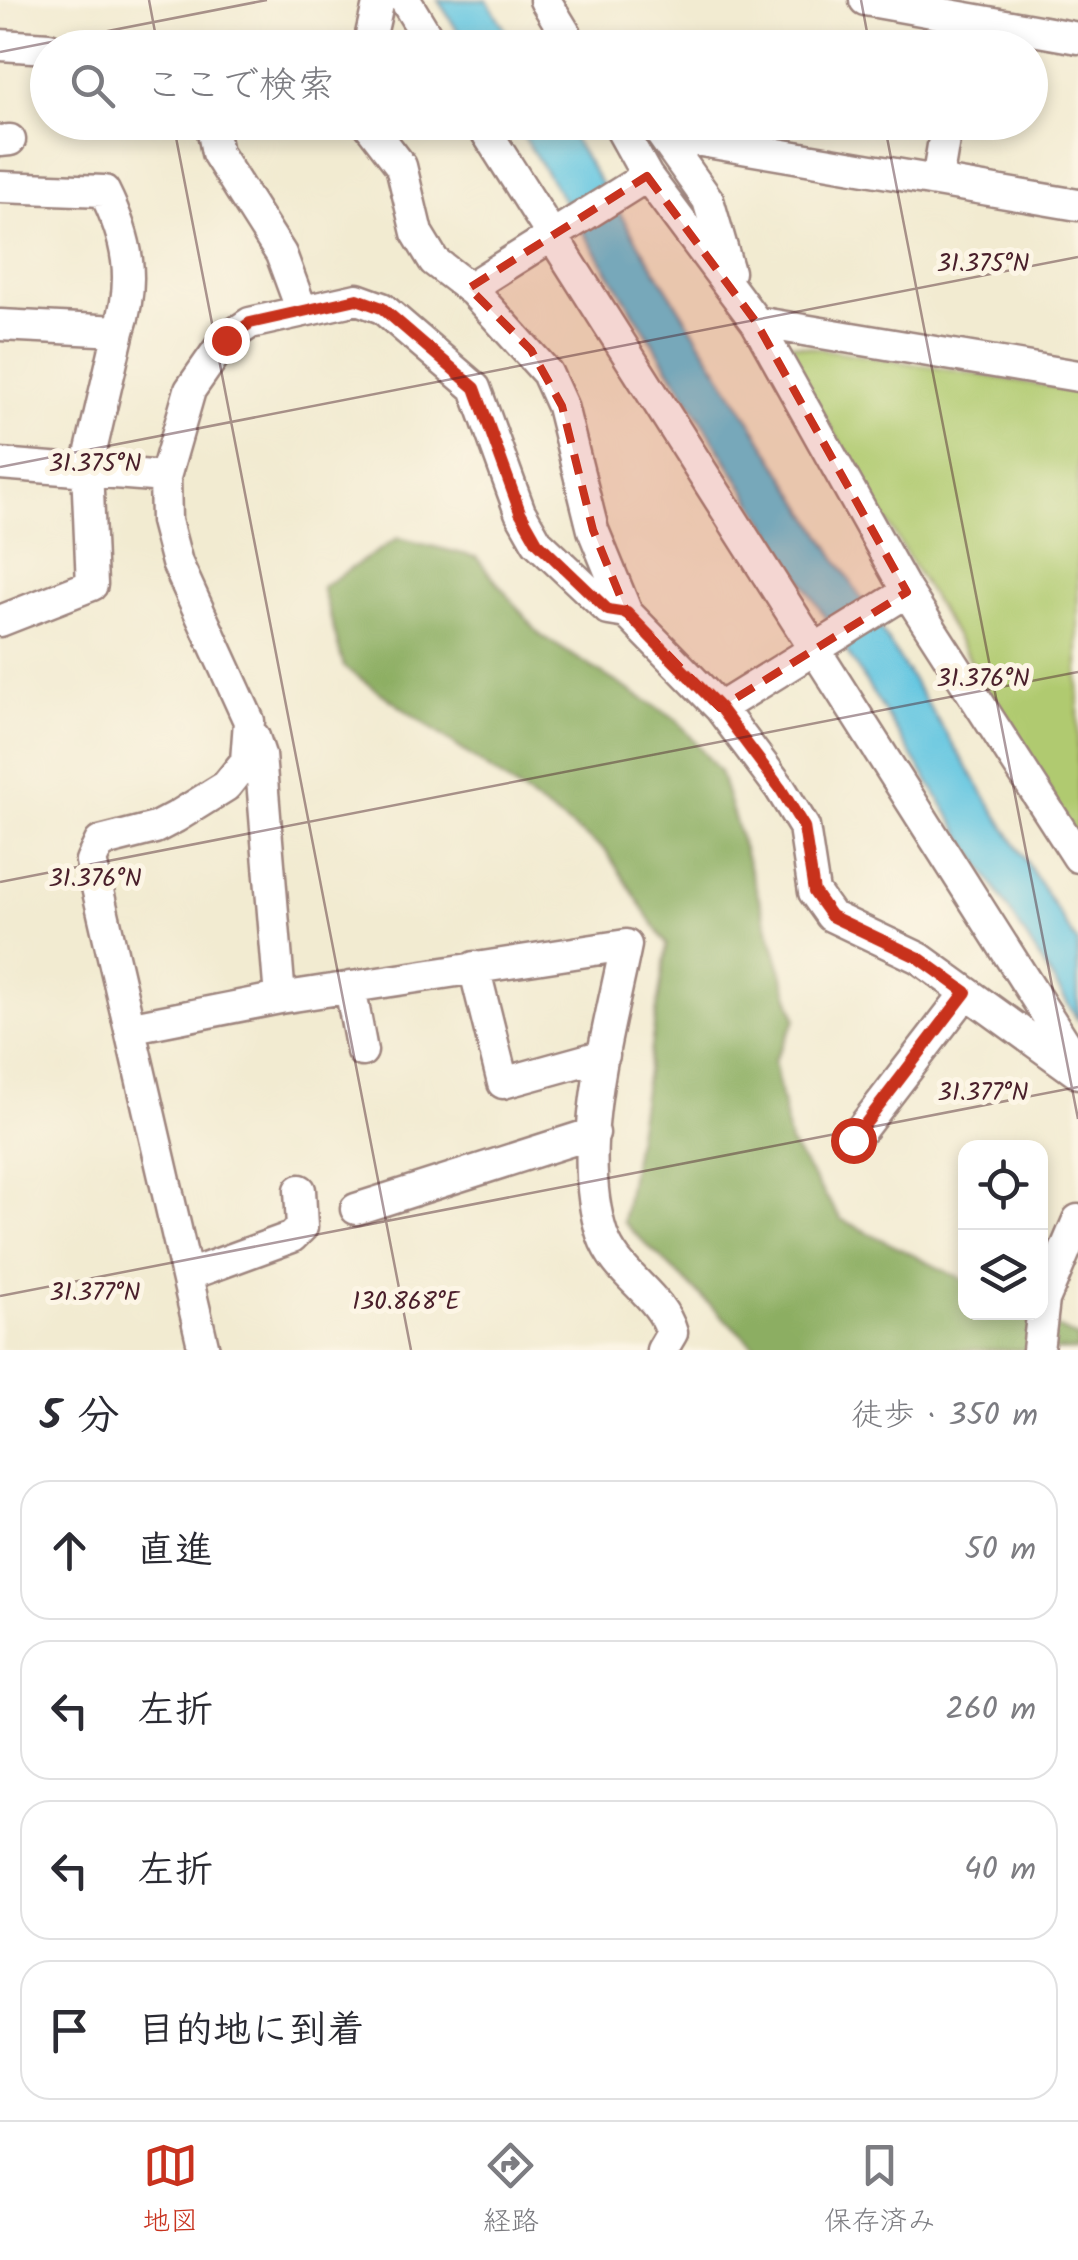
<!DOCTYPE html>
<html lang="ja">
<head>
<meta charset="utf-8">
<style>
  :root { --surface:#fff; --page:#f2f2f3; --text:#2b2b33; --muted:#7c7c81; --line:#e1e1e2; --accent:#c8321e }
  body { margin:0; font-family:Kalam,"Klee One",sans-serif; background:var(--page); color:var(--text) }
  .controls { position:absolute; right:30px; bottom:30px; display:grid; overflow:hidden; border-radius:20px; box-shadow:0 5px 15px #0003 }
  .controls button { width:90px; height:90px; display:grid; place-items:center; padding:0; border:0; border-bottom:2px solid var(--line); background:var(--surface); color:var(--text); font:50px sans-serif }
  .stop { position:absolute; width:30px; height:30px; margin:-22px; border:8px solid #c8321e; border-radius:50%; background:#fff }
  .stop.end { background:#c8321e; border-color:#fff; box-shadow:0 2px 10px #0008 }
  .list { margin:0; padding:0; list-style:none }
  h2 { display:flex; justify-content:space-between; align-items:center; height:130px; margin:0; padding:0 40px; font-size:42px }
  h2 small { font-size:32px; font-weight:400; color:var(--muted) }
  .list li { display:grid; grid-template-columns:65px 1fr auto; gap:30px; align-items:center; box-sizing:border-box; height:140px; margin:0 20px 20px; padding:0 20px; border:2px solid var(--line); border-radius:30px }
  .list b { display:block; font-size:38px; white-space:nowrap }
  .list em { font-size:32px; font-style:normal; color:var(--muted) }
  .icon { flex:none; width:55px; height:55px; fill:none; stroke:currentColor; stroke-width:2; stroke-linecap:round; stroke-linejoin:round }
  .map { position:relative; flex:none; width:1078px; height:1350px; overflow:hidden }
  .search { position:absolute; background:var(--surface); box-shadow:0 5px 15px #0003; left:30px; right:30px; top:30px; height:110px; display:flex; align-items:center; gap:25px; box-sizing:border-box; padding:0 35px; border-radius:55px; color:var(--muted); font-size:38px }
  .sheet { height:770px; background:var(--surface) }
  nav { display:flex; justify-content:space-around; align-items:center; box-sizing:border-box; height:140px; border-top:2px solid var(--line); background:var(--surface); font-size:28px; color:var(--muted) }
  nav a { display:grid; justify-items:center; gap:5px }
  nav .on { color:var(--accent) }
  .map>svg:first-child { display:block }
  .green { fill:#b0ca70; stroke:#7d744e; stroke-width:2.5 }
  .forest { fill:#8cae62; stroke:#6b6646; stroke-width:2.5 }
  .water { fill:#63c6e1; stroke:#567286; stroke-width:2.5 }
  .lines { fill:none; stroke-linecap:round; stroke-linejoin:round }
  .minor-casing { stroke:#9e857e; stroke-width:35 }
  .minor { stroke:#fff; stroke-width:30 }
  .route { stroke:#c8321e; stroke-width:12 }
  .marked { fill:#c8321e; fill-opacity:0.2; stroke:#c8321e; stroke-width:8; stroke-dasharray:20 12; stroke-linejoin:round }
  .ticks { fill:none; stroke:#4a1f2b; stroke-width:2.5; stroke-opacity:0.45 }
  .ticks-label { font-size:25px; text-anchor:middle; fill:#4a1f2b; stroke:#fcf5e5; stroke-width:10; stroke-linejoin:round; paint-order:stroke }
</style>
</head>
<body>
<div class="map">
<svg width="1078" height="1350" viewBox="0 0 1078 1350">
  <rect width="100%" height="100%" fill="#fcf5e5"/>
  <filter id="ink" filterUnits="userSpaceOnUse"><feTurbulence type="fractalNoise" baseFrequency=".01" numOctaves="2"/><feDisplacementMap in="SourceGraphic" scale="20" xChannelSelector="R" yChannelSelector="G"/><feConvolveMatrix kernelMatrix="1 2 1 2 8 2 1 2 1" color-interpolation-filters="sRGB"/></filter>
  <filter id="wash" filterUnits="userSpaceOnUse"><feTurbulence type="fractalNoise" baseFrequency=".0048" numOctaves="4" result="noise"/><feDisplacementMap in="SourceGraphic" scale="40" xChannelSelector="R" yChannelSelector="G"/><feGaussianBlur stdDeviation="2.25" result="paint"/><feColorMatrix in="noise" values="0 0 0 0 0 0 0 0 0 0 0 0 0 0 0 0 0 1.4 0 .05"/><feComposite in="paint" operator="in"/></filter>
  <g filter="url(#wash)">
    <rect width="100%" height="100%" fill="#f2ebd1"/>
    <path class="green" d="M779 342 1078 391V840Z"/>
    <path class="forest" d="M398 538 476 557 540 635 677 720 720 772 796 1019 774 1061 790 1143 841 1219 965 1281 966 1312 1028 1313 1078 1338V1350H758L623 1222 667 945 606 851 344 667 322 587Z"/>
    <path class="water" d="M438 0H487L516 47H468Z
      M515 123H563L1078 944V1020Z"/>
  </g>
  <g filter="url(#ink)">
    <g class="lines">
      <defs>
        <path id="minor" d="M405 0 434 48
          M545 0 574 48
          M865 0 1078 38
          M0 45 49 48
          M368 48 379 0
          M211 122 217 153 281 254 302 311
          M367 122 401 166 417 233 434 261 473 291 547 373 562 406 593 530 627 613 720 708 780 788 804 827 814 892 831 916 919 958 1078 1073
          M480 122 1078 1064
          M617 122 647 176 756 322 907 592 1078 857
          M657 128 708 200 729 272
          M666 135 1078 205
          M0 141 10 140
          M937 181 947 122
          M0 187 104 191C128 239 136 279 119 331
          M469 288 647 176
          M756 322 1078 376
          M0 325 119 331 87 468 92 585 0 621
          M0 464 165 477
          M720 708 907 592
          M254 737 260 755 280 998
          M474 967 503 1083 604 1055
          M350 987 362 1051
          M133 1027 280 998 626 945C609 1030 574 1149 602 1234 616 1276 660 1292 672 1333L662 1350
          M853 1140 966 993
          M356 1209 594 1133
          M188 1275 292 1237 302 1227 300 1190
          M204 1350 91 861 100 842 155 828 176 817 226 786 246 761 249 721 177 563 166 521 165 477 190 390 225 340 250 323 357 299 382 308 475 388 520 512 537 542 609 610 627 613
          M1038 1350 1044 1300 1078 1220"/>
      </defs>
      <use href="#minor" class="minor-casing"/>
      <use href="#minor" class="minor"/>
    </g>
  </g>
  <g class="lines" filter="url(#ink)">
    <path class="route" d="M226 340 250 323 357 299 382 308 475 388 520 512 537 542 608 610 627 613 720 708 780 788 804 827 814 892 831 916 919 958 966 992 853 1140"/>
  </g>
  <path class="marked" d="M647 176 756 322 907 592 720 708 627 613 593 530 562 406 531 350 469 288Z"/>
  <path class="ticks" d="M149 0 158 48M861 0 870 48M0 52 267 0M173 122 411 1350M884 122 1078 1119M0 467 1078 257M0 882 1078 672M0 1296 1078 1087"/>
  <g class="ticks-label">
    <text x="983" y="271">31.375°N</text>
    <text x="95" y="471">31.375°N</text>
    <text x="983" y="686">31.376°N</text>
    <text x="95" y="886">31.376°N</text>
    <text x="983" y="1100">31.377°N</text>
    <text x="95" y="1300">31.377°N</text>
    <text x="406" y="1309">130.868°E</text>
  </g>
</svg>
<div class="controls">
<button><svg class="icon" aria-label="locate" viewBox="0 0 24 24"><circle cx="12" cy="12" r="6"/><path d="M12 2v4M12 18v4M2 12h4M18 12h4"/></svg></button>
<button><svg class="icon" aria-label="layers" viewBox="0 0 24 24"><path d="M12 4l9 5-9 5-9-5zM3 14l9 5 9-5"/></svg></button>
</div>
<div class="stop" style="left:853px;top:1140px"></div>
<div class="stop end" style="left:226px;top:340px"></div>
<div class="search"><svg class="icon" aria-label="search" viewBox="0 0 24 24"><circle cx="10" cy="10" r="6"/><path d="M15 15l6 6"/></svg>ここで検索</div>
</div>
<section class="sheet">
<h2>5 分<small>徒歩 · 350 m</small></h2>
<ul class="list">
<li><svg class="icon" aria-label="ahead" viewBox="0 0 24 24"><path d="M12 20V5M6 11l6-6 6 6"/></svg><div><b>直進</b></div><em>50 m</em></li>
<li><svg class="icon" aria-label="left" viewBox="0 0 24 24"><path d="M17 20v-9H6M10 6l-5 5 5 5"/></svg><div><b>左折</b></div><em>260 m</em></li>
<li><svg class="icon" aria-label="left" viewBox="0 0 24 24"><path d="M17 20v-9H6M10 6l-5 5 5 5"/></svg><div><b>左折</b></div><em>40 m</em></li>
<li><svg class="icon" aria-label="arrive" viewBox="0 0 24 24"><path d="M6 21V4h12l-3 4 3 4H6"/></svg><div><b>目的地に到着</b></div></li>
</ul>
</section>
<nav>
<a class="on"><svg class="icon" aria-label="map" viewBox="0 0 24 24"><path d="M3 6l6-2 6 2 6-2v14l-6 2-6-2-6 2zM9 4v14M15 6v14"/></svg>地図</a>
<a><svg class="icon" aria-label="directions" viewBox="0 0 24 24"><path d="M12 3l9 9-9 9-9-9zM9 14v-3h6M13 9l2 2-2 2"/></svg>経路</a>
<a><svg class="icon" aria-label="saved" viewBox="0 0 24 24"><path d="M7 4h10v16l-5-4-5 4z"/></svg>保存済み</a>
</nav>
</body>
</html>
